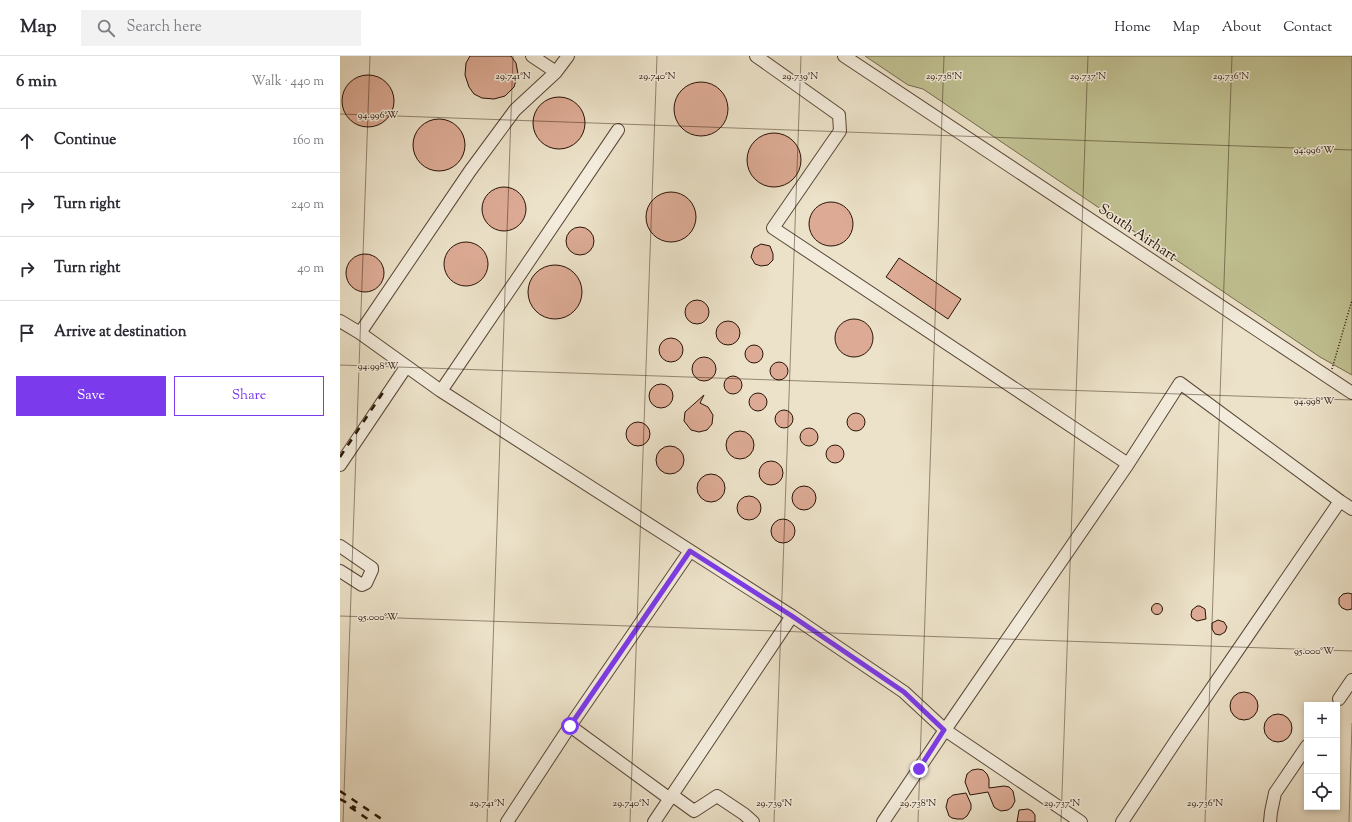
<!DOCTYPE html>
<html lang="en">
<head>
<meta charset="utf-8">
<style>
  :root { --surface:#fff; --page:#f2f2f3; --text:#2b2b33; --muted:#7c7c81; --line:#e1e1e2; --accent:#7c3aed }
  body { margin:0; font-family:"Sorts Mill Goudy",serif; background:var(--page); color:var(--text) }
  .controls { position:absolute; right:12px; bottom:12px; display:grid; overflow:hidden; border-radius:0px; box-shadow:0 2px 6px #0003 }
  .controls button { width:36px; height:36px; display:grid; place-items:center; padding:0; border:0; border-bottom:1px solid var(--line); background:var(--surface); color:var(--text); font:20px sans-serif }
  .stop { position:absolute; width:12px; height:12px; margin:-9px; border:3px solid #7c3aed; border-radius:50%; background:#fff }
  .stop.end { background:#7c3aed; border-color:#fff; box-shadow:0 1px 4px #0008 }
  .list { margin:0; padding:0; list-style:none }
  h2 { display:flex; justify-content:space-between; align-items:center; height:52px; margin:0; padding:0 16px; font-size:17px }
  h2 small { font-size:13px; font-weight:400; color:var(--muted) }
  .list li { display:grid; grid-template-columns:26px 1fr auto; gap:12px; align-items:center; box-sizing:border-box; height:64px; padding:0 16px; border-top:1px solid var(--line) }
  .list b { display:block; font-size:15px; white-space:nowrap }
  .list em { font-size:13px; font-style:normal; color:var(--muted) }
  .actions { display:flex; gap:8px; padding:12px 16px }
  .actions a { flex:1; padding:9px 0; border:1px solid var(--accent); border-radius:0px; text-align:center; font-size:14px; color:var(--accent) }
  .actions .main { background:var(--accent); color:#fff }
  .icon { flex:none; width:22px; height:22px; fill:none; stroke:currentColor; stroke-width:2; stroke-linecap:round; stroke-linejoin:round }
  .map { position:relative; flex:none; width:1012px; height:766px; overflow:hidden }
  header { display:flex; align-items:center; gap:24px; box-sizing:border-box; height:56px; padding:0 20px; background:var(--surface); border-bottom:1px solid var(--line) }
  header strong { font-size:19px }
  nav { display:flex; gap:22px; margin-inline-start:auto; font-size:14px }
  .search { width:280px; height:36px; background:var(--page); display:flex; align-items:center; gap:10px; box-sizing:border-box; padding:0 14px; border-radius:0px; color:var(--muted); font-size:15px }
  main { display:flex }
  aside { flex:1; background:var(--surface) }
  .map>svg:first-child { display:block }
  .green { fill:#c0c091; stroke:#746a4c }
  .building { fill:#ddab95; stroke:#291306 }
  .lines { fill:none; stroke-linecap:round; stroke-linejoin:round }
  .minor-casing { stroke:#5a4737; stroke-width:14 }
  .path { stroke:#291306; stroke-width:1.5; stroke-dasharray:1 2; stroke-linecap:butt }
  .minor { stroke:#f3ecdc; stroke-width:12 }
  .rail { stroke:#291306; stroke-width:2.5; stroke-dasharray:7 7; stroke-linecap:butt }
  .route { stroke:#7c3aed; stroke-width:5 }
  .ticks { fill:none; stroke:#291306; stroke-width:1; stroke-opacity:0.45 }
  .labels { text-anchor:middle; stroke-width:3; stroke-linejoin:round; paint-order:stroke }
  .street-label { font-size:15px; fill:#291306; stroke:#f3ecdc }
  .ticks-label { font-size:10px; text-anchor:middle; fill:#291306; stroke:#f3ecdc; stroke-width:3; stroke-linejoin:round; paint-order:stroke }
</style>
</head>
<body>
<header>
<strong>Map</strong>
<div class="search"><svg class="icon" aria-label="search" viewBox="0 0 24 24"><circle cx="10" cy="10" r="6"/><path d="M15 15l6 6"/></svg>Search here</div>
<nav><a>Home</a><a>Map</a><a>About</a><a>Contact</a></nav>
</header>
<main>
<aside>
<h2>6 min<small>Walk · 440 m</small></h2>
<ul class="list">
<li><svg class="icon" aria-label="ahead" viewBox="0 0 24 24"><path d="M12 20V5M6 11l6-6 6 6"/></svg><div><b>Continue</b></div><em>160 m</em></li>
<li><svg class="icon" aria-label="right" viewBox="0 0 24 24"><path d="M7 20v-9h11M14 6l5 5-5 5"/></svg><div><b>Turn right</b></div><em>240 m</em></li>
<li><svg class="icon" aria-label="right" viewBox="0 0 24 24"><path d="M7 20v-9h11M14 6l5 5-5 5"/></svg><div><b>Turn right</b></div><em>40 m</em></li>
<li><svg class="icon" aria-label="arrive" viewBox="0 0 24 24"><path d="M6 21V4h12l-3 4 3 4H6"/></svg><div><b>Arrive at destination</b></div></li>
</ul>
<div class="actions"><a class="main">Save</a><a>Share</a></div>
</aside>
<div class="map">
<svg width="1012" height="766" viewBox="0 0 1012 766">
  <rect width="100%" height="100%" fill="#ece2c9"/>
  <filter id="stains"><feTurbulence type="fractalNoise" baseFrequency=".005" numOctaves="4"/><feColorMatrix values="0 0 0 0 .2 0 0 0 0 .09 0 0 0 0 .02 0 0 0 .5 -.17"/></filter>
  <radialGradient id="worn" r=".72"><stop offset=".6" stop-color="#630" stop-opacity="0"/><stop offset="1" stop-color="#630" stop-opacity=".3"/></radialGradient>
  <path class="green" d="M525 0H1012V319L980 301 583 33 568 29Z"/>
  <path class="building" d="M130 0H171L176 7 178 18 174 31 165 40 154 43 142 42 134 38 129 31 125 19 126 7Z
    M2 45a26 26 0 1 1 52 0a26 26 0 1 1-52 0Z
    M334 53a27 27 0 1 1 54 0a27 27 0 1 1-54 0Z
    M193 67a26 26 0 1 1 52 0a26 26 0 1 1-52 0Z
    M73 89a26 26 0 1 1 52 0a26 26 0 1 1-52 0Z
    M407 104a27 27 0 1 1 54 0a27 27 0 1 1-54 0Z
    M142 153a22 22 0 1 1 44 0a22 22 0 1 1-44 0Z
    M306 161a25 25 0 1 1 50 0a25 25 0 1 1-50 0Z
    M469 168a22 22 0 1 1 44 0a22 22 0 1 1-44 0Z
    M226 185a14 14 0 1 1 28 0a14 14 0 1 1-28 0Z
    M104 208a22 22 0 1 1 44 0a22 22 0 1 1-44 0Z
    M421 188 430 190 433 198V204L428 209 421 210 415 208 411 201 414 192Z
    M6 217a19 19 0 1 1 38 0a19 19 0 1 1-38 0Z
    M559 202 621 243 608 263 546 221Z
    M188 236a27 27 0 1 1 54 0a27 27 0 1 1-54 0Z
    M345 256a12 12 0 1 1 24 0a12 12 0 1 1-24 0Z
    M495 282a19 19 0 1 1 38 0a19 19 0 1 1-38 0Z
    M376 277a12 12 0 1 1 24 0a12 12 0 1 1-24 0Z
    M319 294a12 12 0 1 1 24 0a12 12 0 1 1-24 0Z
    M405 298a9 9 0 1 1 18 0a9 9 0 1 1-18 0Z
    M352 313a12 12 0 1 1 24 0a12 12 0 1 1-24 0Z
    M430 315a9 9 0 1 1 18 0a9 9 0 1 1-18 0Z
    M384 329a9 9 0 1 1 18 0a9 9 0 1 1-18 0Z
    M309 340a12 12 0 1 1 24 0a12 12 0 1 1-24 0Z
    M409 346a9 9 0 1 1 18 0a9 9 0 1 1-18 0Z
    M364 339 360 347 368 351 373 359 372 368 367 374 359 376 351 374 344 365 345 356Z
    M435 363a9 9 0 1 1 18 0a9 9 0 1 1-18 0Z
    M507 366a9 9 0 1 1 18 0a9 9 0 1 1-18 0Z
    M286 378a12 12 0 1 1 24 0a12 12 0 1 1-24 0Z
    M460 381a9 9 0 1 1 18 0a9 9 0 1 1-18 0Z
    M386 389a14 14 0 1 1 28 0a14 14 0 1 1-28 0Z
    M486 398a9 9 0 1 1 18 0a9 9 0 1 1-18 0Z
    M316 404a14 14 0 1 1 28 0a14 14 0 1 1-28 0Z
    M419 417a12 12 0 1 1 24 0a12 12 0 1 1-24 0Z
    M357 432a14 14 0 1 1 28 0a14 14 0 1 1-28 0Z
    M452 442a12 12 0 1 1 24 0a12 12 0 1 1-24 0Z
    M397 452a12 12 0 1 1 24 0a12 12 0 1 1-24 0Z
    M431 475a12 12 0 1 1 24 0a12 12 0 1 1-24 0Z
    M1008 537 1012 538V553L1007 554 1002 552 999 548V542L1003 538Z
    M811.5 553a5.5 5.5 0 1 1 11 0a5.5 5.5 0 1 1-11 0Z
    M857 550H860L865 553 866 563 857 565 852 562 851 559 852 554Z
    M878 564 884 566 887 571 885 576 880 579 875 578 872 573V567Z
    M890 650a14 14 0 1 1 28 0a14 14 0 1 1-28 0Z
    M924 672a14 14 0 1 1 28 0a14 14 0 1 1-28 0Z
    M638 713 643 714 647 718 649 723V732L664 730 669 731 673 735 675 745 672 751 668 754 661 755 657 753 654 751 648 736 630 739 625 726 627 718 632 714Z
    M626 737 631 748V753L627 760 623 763H617L612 762 609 760 606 751 608 743 613 739Z
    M688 753 692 755 695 759V766H677L679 754Z"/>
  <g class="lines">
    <defs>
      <path id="minor" d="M192 0 216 16
        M228 0 216 16 175 54 130 115 20 277 101 335 452 560 564 636 605 674 741 766
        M416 0 499 59 500 75 433 172 788 408
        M504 0 1012 337
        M0 265 20 277
        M101 335 278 74
        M0 409 66 311
        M1000 445 1012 453
        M0 490 32 512V514L26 527 22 529 0 515
        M999 643 1012 624
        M230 670 350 495
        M332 739 354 755 377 740 404 758 413 766
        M167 766 230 670 330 743
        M314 766 452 560
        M543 766 605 674 788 408 840 327 1000 445 839 680 782 766
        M930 766 931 756 935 737 967 690"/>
    </defs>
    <use href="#minor" class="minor-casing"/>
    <path class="path" d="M992 313 1012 244"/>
    <use href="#minor" class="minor"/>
    <path class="rail" d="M0 401 44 335
      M0 735 46 766
      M0 743 16 752
      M10 751 32 766"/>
  </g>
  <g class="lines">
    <path class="route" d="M230 670 350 495 452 560 564 636 604 674 579 713"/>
  </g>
  <path class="ticks" d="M0 58 1012 94M0 309 1012 344M0 560 1012 595M3 766 30 0M147 766 173 0M290 766 317 0M434 766 461 0M578 766 604 0M721 766 748 0M865 766 892 0M1009 766 1012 667"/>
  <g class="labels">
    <g class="street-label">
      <text transform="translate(798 176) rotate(34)" y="5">South Airhart</text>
    </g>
  </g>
  <g class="ticks-label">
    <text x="173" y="23">29.741°N</text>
    <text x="317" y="23">29.740°N</text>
    <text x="460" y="23">29.739°N</text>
    <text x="604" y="23">29.738°N</text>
    <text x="748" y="23">29.737°N</text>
    <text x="891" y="23">29.736°N</text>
    <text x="38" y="62">94.996°W</text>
    <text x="974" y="97">94.996°W</text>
    <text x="38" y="313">94.998°W</text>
    <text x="974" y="348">94.998°W</text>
    <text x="38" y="564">95.000°W</text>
    <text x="974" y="598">95.000°W</text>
    <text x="147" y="750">29.741°N</text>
    <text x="291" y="750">29.740°N</text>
    <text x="434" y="750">29.739°N</text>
    <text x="578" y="750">29.738°N</text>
    <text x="722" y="750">29.737°N</text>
    <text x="865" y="750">29.736°N</text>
  </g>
  <rect width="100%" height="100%" filter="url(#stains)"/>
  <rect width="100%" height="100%" fill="url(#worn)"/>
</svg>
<div class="controls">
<button>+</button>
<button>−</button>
<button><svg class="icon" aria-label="locate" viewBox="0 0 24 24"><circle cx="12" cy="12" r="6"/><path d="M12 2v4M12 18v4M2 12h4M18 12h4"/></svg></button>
</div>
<div class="stop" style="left:230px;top:670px"></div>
<div class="stop end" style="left:579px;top:713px"></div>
</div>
</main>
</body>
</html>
